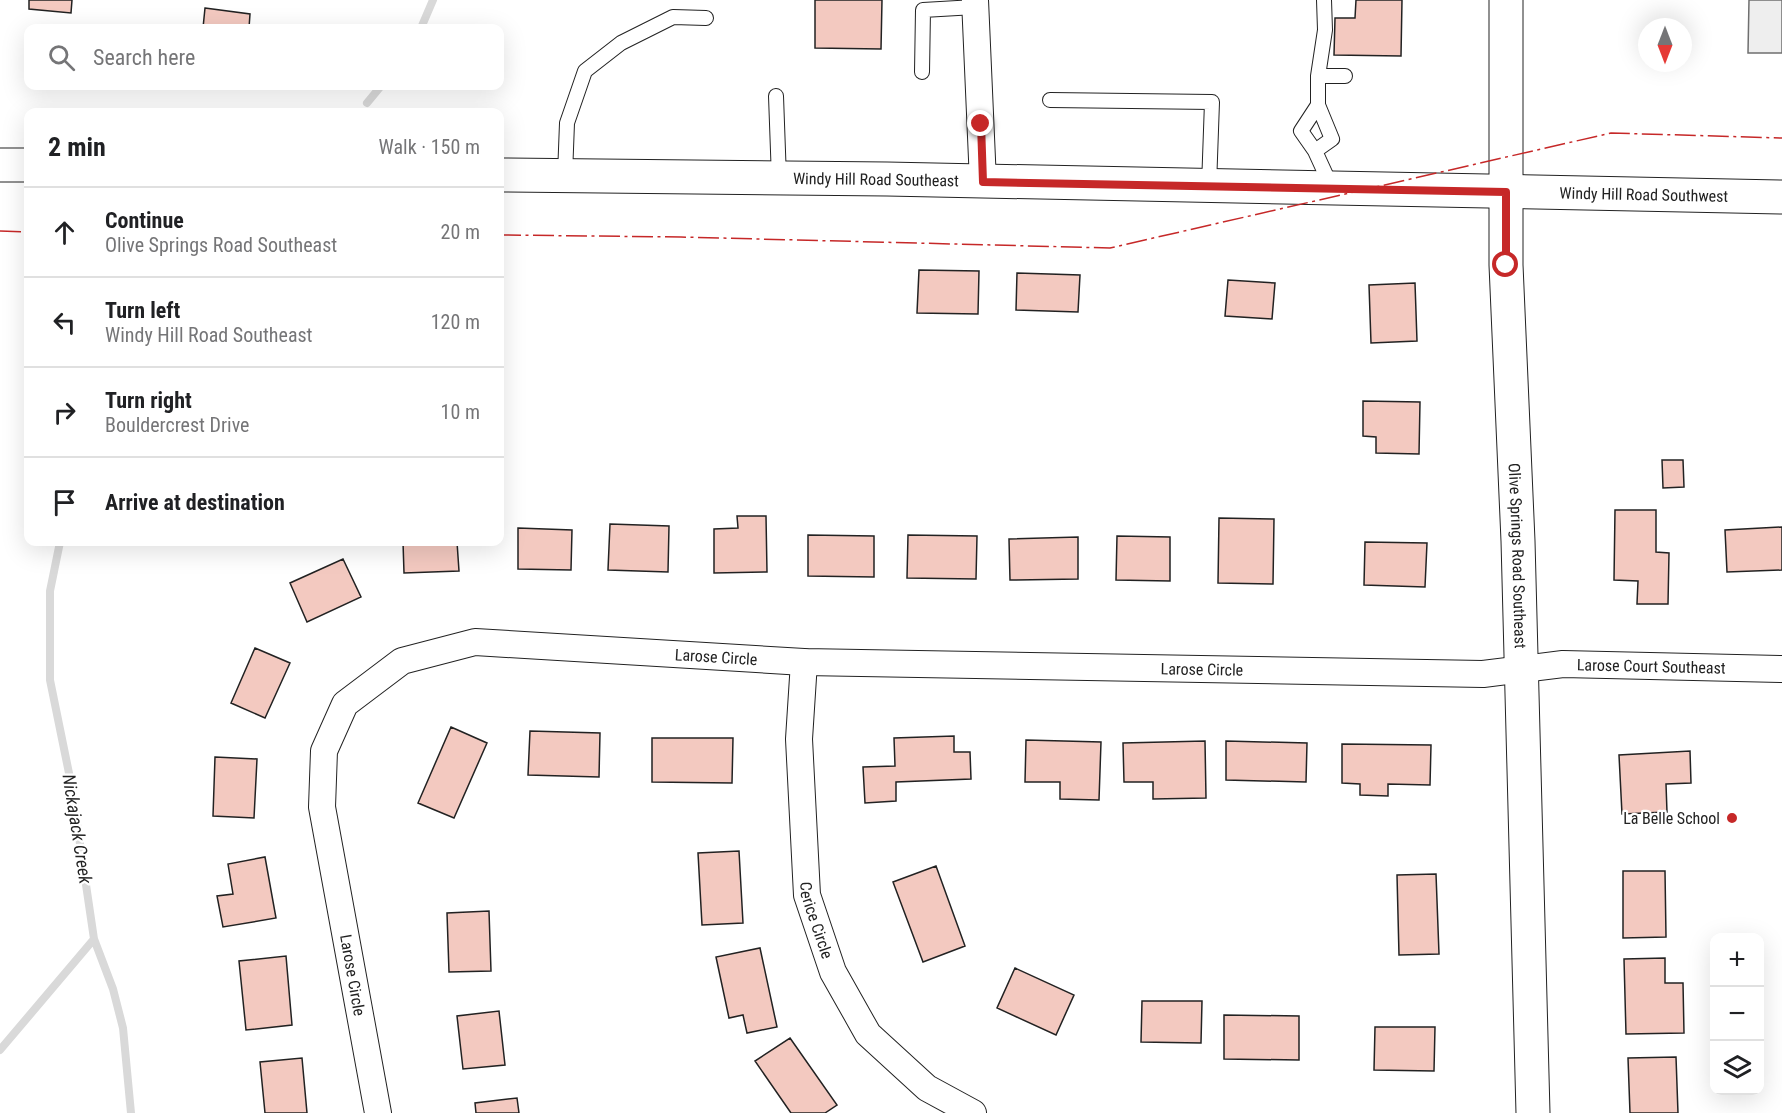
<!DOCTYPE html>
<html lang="en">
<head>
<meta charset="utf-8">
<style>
  :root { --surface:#fff; --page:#f6f6f6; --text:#202124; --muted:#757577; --line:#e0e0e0 }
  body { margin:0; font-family:"Roboto Condensed",sans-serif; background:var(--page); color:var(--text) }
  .controls { position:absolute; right:18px; bottom:18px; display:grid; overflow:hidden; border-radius:12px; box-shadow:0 6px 24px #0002 }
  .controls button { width:54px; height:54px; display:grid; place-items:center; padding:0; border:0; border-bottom:2px solid var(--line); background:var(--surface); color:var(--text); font:30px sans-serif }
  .compass { position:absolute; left:1638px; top:18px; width:54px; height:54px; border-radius:50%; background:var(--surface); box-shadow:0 6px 24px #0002; rotate:180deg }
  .stop { position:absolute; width:18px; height:18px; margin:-14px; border:4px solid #c62828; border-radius:50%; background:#fff }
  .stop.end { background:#c62828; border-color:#fff; box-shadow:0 2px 6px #0008 }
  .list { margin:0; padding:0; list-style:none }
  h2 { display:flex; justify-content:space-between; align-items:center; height:78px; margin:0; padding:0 24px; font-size:26px }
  h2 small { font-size:20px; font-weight:400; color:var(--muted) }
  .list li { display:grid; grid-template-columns:39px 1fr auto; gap:18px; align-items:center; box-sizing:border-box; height:90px; padding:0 24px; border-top:2px solid var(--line) }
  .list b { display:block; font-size:22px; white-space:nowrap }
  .list p { margin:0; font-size:20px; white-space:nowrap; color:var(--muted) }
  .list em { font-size:20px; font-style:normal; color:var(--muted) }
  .icon { flex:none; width:33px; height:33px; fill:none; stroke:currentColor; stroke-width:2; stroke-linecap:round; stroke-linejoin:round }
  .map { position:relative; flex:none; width:1782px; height:1113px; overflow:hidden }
  .search { position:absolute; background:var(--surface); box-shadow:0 6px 24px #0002; left:24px; top:24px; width:480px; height:66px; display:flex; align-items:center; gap:15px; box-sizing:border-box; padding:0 21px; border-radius:12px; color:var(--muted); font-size:22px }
  .panel { position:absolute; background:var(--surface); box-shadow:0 6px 24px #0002; left:24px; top:108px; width:480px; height:438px; border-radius:12px }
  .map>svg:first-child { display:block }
  .green { fill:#eee; stroke:#6f6f6f; stroke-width:1.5 }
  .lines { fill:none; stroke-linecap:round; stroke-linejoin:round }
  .stream { stroke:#d9d9d9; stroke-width:8 }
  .building { fill:#f3c9c0; stroke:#222; stroke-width:1.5 }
  .lane-casing { stroke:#222; stroke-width:16 }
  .street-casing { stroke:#222; stroke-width:28 }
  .secondary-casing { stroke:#222; stroke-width:35 }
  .lane { stroke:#fff; stroke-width:14 }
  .street { stroke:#fff; stroke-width:26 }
  .secondary { stroke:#fff; stroke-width:33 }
  .power { stroke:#c62828; stroke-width:1.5; stroke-dasharray:21 4.5 3 4.5; stroke-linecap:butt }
  .route { stroke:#c62828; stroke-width:8 }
  .poi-dot { fill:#c62828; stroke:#fff; stroke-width:2 }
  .labels { text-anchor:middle; stroke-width:4.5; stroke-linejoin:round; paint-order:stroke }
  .street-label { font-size:16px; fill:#222; stroke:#fff }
  .poi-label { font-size:16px; fill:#222; stroke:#fff; text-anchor:end }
  .water-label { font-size:18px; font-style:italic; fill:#222; stroke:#fff }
</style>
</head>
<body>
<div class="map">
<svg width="1782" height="1113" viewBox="0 0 1782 1113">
  <rect width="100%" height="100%" fill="#fff"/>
  <path class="green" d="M1749 0H1782V53H1748Z"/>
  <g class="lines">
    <path class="stream" d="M421 28 433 0
      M367 103 381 86
      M60 542 50 591V680L71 783 94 939 113 989 123 1028 131 1113
      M0 1050 94 939"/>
  </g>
  <path class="building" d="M29 0H72L71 13 29 9Z
    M815 0H882L881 49 815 48Z
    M1356 0H1402L1401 56 1334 55 1335 18H1355Z
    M205 8 250 14 249 28H203Z
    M919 270 979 271 978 314 917 313Z
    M1017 273 1080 275 1078 312 1016 310Z
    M1228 280 1275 283 1272 319 1225 316Z
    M1415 283 1417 341 1371 343 1369 285Z
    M1363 401 1420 402 1419 454 1376 453V437L1363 436Z
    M1662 460H1683L1684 487 1663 488Z
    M1615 510H1656V552L1669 553 1668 604H1637L1638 581 1614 580Z
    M737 516H766L767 572 714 573V529L738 528Z
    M1219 518 1274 519 1273 584 1218 583Z
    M610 524 669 526 668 572 608 570Z
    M1782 527V570L1727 572 1725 530Z
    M518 528 572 530 571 570 518 569Z
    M808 535 874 536V577L808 576Z
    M908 535 977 536 976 579 907 578Z
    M1117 536 1170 537V581L1116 580Z
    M1078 537V579L1010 580 1009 539Z
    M403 542H457L459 571 404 573Z
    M1365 542 1427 543 1425 587 1364 585Z
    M343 559 361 597 307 622 290 583Z
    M255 648 290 663 265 718 231 703Z
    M451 727 487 743 454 818 418 803Z
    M530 731 600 733 599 777 528 775Z
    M954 736V752H970L971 779 896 782V801L865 803 863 767 895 766 894 738Z
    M652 738H733L732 783 652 782Z
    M1026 740 1101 742 1099 800 1060 799V782H1025Z
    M1205 741 1206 798 1153 799V782H1124L1123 743Z
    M1226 741 1307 743 1306 782 1226 780Z
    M1342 744 1431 745 1430 785 1388 784V796L1360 795V784L1342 783Z
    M1690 751 1691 783 1666 784 1667 812 1622 814 1619 755Z
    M215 757 257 759 254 818 213 816Z
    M739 851 743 923 702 925 698 853Z
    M265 857 276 918 223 927 217 896 233 894 228 864Z
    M936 866 965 946 923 962 893 882Z
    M1623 871H1665L1666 937 1623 938Z
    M1436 874 1439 954 1399 955 1397 875Z
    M489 911 491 971 449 972 447 913Z
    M760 948 777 1027 747 1033 743 1015 729 1018 716 957Z
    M286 956 292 1025 246 1030 239 961Z
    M1665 958V983H1683L1684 1033 1626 1034 1624 959Z
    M1015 968 1074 995 1056 1035 997 1008Z
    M1142 1001H1202L1201 1043 1141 1042Z
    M499 1011 505 1065 463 1069 457 1016Z
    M1224 1015 1299 1016V1060L1224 1059Z
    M1375 1027H1435L1434 1071 1374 1070Z
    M790 1038 837 1105 825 1113H791L755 1061Z
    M1676 1057 1678 1113H1630L1628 1058Z
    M302 1058 307 1113H265L260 1062Z
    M517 1098 519 1113H476L475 1103Z"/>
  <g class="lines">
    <defs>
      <path id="lane" d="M922 72 923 10 975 7
        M1318 76 1325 30 1324 0
        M776 96 779 179
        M1050 100 1212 102 1209 186
        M1318 105 1301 131 1315 151 1331 186
        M1315 151 1332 139 1318 105V76H1345
        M565 175 567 123 585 71 621 43 673 17 706 18"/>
      <g id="street">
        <path d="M975 0 983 182"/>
        <path id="s1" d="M804 662 799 739 807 895 833 972 868 1034 927 1088 973 1113"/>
        <path id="s2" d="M378 1113 322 807 324 751 345 704 402 661 475 642 804 662 1483 674 1563 664 1782 669"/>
      </g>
      <g id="secondary">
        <path id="s3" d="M1506 0V265L1518 541 1533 1113"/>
        <path d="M0 165H28"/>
        <path id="s4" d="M500 175 887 179 1782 197"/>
      </g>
    </defs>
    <use href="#lane" class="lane-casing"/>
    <use href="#street" class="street-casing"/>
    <use href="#secondary" class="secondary-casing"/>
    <use href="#lane" class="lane"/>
    <use href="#street" class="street"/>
    <use href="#secondary" class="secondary"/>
    <path class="power" d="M0 231 28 232
      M500 235 681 237 1110 248 1611 133 1782 138"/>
  </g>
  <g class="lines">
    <path class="route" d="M981 124 983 182 1506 192V265"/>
  </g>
  <circle class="poi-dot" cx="1732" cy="818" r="6"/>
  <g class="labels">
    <g class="street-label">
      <text dy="6" stroke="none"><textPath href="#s4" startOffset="376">Windy Hill Road Southeast</textPath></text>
      <text dy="6" stroke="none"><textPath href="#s4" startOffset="1144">Windy Hill Road Southwest</textPath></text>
      <text dy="6" stroke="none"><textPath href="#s3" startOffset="556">Olive Springs Road Southeast</textPath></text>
      <text dy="6" stroke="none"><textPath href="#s2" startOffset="807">Larose Circle</textPath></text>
      <text dy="6" stroke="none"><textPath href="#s2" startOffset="1743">Larose Court Southeast</textPath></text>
      <text dy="6" stroke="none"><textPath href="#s2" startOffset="1293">Larose Circle</textPath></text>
      <text dy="6" stroke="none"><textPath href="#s1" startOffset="260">Cerice Circle</textPath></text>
      <text transform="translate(353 975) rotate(80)" y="6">Larose Circle</text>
    </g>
    <g class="poi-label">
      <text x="1720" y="824">La Belle School</text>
    </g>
    <g class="water-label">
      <text transform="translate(77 829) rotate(81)" y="6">Nickajack Creek</text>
    </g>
  </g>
</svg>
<div class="controls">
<button>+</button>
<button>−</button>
<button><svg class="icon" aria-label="layers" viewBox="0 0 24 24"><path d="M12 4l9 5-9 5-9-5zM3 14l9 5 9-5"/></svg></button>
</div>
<svg class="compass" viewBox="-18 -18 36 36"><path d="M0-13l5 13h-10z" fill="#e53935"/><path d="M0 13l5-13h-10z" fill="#757577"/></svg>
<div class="stop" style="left:1506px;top:265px"></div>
<div class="stop end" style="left:981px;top:124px"></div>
<div class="search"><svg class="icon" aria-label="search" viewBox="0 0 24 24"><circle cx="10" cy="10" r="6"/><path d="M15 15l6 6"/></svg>Search here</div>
<section class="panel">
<h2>2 min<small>Walk · 150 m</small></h2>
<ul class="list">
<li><svg class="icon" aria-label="ahead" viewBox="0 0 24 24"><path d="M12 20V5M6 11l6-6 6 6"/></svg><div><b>Continue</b><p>Olive Springs Road Southeast</p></div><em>20 m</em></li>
<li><svg class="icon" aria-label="left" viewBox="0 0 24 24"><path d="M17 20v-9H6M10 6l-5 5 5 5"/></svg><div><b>Turn left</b><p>Windy Hill Road Southeast</p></div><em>120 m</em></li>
<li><svg class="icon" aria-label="right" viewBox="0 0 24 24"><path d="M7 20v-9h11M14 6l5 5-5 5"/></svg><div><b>Turn right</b><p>Bouldercrest Drive</p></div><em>10 m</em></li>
<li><svg class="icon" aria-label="arrive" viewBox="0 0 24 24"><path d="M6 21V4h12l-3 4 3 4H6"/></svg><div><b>Arrive at destination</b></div></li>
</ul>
</section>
</div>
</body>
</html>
